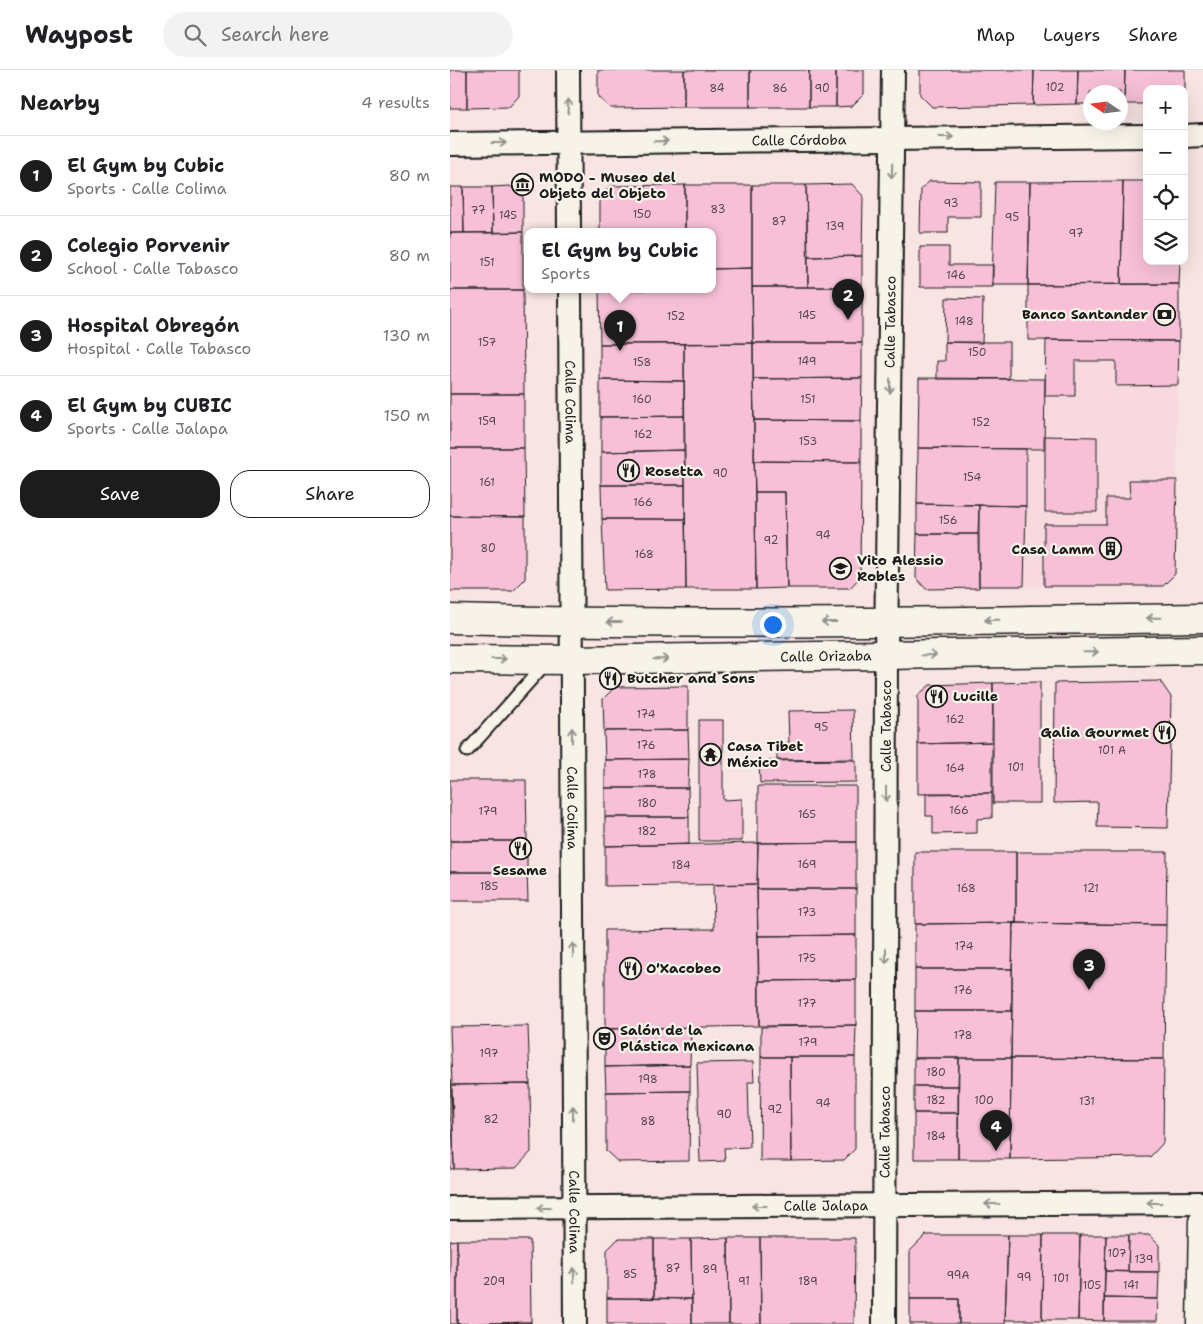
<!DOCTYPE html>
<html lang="en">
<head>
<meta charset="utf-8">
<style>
  :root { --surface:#fff; --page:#f2f2f2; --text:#202124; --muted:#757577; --line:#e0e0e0; --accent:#1c1c1c }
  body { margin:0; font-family:"Shantell Sans",sans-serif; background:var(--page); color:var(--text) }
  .controls { position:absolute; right:15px; top:15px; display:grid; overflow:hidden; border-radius:10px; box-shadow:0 5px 20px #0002 }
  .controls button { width:45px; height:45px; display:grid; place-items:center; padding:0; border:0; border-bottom:1px solid var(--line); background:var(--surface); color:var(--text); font:25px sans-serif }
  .compass { position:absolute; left:633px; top:15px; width:45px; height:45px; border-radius:50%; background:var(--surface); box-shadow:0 5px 20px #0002; rotate:283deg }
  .you { position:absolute; left:322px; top:554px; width:18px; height:18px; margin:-12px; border:4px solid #fff; border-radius:50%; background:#1a73e8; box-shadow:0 0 0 8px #1a73e833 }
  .badge { display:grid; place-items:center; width:32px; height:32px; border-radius:50%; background:var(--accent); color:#fff; font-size:16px; font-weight:700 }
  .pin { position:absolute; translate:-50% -41px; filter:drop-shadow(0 1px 2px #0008) }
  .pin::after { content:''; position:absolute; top:26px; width:18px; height:15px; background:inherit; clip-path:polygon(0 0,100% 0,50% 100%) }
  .popup { position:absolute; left:74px; top:158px; width:192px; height:65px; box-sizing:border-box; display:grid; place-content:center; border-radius:10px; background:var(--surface); filter:drop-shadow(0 1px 4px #0005); font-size:16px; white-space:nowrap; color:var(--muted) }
  .popup b { font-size:19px; color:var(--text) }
  .popup::after { content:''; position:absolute; left:50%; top:100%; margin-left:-10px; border:10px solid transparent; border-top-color:var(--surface) }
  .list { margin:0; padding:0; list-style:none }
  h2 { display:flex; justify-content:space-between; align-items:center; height:65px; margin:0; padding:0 20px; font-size:21px }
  h2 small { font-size:16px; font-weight:400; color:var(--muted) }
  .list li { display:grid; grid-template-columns:32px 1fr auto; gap:15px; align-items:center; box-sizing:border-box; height:80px; padding:0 20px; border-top:1px solid var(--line) }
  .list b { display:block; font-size:19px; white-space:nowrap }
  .list p { margin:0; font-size:16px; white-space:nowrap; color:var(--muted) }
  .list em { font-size:16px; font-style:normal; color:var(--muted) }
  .actions { display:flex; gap:10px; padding:15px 20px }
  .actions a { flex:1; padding:11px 0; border:1px solid var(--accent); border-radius:20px; text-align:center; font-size:18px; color:var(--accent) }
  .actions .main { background:var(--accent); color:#fff }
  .icon { flex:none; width:28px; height:28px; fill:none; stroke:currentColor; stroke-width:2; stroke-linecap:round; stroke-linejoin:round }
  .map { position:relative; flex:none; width:753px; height:1254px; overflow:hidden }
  header { display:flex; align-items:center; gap:30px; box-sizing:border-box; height:70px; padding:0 25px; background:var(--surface); border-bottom:1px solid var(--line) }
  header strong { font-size:24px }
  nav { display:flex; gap:28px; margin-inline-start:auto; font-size:18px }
  .search { width:350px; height:45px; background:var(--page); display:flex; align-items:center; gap:12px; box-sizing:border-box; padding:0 18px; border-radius:28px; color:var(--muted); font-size:19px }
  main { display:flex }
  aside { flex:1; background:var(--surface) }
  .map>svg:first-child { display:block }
  .built { fill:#f7d9df }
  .building { fill:#f7c0d7; stroke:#1c1c1c }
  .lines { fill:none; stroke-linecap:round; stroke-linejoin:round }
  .service-casing { stroke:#1c1c1c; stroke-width:15 }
  .minor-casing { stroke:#1c1c1c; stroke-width:26 }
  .tertiary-casing { stroke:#1c1c1c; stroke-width:31 }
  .secondary-casing { stroke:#1c1c1c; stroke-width:31 }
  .service { stroke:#f7f3e8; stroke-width:11 }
  .minor { stroke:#f7f3e8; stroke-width:22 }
  .tertiary { stroke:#f7f3e8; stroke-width:28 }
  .secondary { stroke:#f7f3e8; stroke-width:28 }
  .oneway { stroke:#94928c }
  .labels { text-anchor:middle; stroke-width:4.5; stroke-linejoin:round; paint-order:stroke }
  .number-label { font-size:11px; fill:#53454b }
  .street-label { font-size:14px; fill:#1c1c1c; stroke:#f7f3e8 }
  .poi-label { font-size:14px; font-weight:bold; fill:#1c1c1c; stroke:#f7f3e8; text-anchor:start }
</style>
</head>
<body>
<header>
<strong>Waypost</strong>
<div class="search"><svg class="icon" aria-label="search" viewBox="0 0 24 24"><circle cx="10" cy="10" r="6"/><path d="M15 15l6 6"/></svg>Search here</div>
<nav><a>Map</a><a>Layers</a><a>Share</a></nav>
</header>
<main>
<aside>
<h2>Nearby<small>4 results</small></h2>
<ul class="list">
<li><span class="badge">1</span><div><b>El Gym by Cubic</b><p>Sports · Calle Colima</p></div><em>80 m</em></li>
<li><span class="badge">2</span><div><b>Colegio Porvenir</b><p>School · Calle Tabasco</p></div><em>80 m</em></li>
<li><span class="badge">3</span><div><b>Hospital Obregón</b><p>Hospital · Calle Tabasco</p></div><em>130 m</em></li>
<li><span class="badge">4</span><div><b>El Gym by CUBIC</b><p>Sports · Calle Jalapa</p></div><em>150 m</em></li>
</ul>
<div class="actions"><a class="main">Save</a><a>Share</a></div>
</aside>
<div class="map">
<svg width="753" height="1254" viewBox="0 0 753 1254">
  <rect width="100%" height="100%" fill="#f7e4e3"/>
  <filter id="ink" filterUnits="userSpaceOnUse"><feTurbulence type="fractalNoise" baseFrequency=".02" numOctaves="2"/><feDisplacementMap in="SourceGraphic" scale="10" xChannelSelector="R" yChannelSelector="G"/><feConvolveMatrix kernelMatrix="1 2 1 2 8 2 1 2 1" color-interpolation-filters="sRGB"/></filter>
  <g filter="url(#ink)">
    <path class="built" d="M673 111H697V191H730L725 504 713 516H574L576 379H594L596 270H578V215L671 214Z"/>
    <path class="building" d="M0 0H17V38H0Z
      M17 0H69V26L59 37 17 38Z
      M148 0H234V37L160 38 148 27Z
      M234 0H300V37H234Z
      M300 0H359V37H300Z
      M359 0H386V37H359Z
      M386 0H414V24L402 36 386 37Z
      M470 0H584L583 35 482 37 470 25Z
      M584 0H628L627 34 583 35Z
      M628 0H675L674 34H670V22H640V34H627Z
      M675 0H735V36L734 19H697V34H674Z
      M480 111 531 112V147H498V163H470L471 119Z
      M673 111 671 214 578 215 580 112Z
      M673 111H697V191H730L729 214H671Z
      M545 112H580L578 215H542Z
      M402 114 413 126 412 186 358 187 356 115Z
      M235 115V162H150V126L161 116Z
      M235 115H302V198L262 199V162H235Z
      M302 115H356L358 217H302Z
      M60 116 73 127V162L43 163 42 117Z
      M0 117H13L14 163H0Z
      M13 117H42L43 163H14Z
      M73 162V220H0V163Z
      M470 177H499V195H543V217H470Z
      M412 186V217H358V187Z
      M302 198 303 273 150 274 149 220H262V199Z
      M729 214V271L578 270V215Z
      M302 217H412V273H303Z
      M0 220H73L74 324H0Z
      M496 228 533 229 532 273 495 272Z
      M596 270 729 271 728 315 666 316V291H625V326H595Z
      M495 272H559V309H487V291H495Z
      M303 273 306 519H236L234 274Z
      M303 273H412V308L303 309Z
      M150 274H234V311L150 310Z
      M412 308 411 351 304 350 303 309Z
      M469 308 595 309 594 379 468 378Z
      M150 310 234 311V346L150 347Z
      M0 324H74V378H0Z
      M234 346V380L151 382V347Z
      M304 350 411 351V392L304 391Z
      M595 366 647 367V442H595Z
      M0 378H74L75 447 0 446Z
      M468 378 576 379V436L467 434Z
      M234 380 235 415H151V382Z
      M304 391 411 392 410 507 400 518H337L335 422H305Z
      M679 410H727L725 504 713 516H594V454H656V428H680Z
      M151 415H235V449H152Z
      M305 422H335L337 518 306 519Z
      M467 434 529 435 528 464H467Z
      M529 435 576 436 574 516H529Z
      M0 446 75 447V509L63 521H0Z
      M152 449H235L236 519 155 520Z
      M467 464H528L529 518 476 519 466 508Z
      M710 611 721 627 718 758 647 757 648 732 604 733 605 613Z
      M590 612V733H543V613Z
      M543 613 542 672 468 674V625L480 615Z
      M238 616V660L154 661 153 629 165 617Z
      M403 640 404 689 327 690V673H339L338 641Z
      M249 650H273V730L292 729V771H249Z
      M238 660 239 689 155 690 154 661Z
      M542 672V723L468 724V674Z
      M239 689 238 718H155V690Z
      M406 690V712L310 713 309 691Z
      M0 710H76L77 771H0Z
      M308 716H406V772L308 773Z
      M155 718H238L239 747H155Z
      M476 723H542V748L527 749V763L483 764V746H476Z
      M155 747H239V774L155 776Z
      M0 771H77V802H0Z
      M406 772V819H307L308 773Z
      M308 773 307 814 155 816V776Z
      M465 782H566V853L465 854Z
      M566 782H717L716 855 563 853H566Z
      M0 802H77L78 831H0Z
      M307 814 309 956 155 959V860L264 859 263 815Z
      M307 819H406V865L308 866Z
      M563 853 716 855 714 989 561 988Z
      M563 853 562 899H465V854L566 853Z
      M406 865V910L309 911 308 866Z
      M465 899H562V941H465Z
      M406 910V955L309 956V911Z
      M465 941H562L561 988H464Z
      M406 955 405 987H311V957Z
      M78 956 80 1014 2 1015 0 957Z
      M241 957 240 995 155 997V959Z
      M311 987H340L341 1091H310Z
      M340 987H405V1079L394 1090 341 1091Z
      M464 988H509L508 1016H464Z
      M509 988H561L560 1089H508Z
      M561 988 714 989 713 1073 700 1087 560 1089Z
      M303 992 304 1012H298L300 1077 274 1078 275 1091 250 1092 247 993Z
      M240 995V1021L156 1022 155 997Z
      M0 1009 2 1015 4 1099H0Z
      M80 1014 81 1082 66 1098 4 1099 1 1015Z
      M464 1016H508V1043H464Z
      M240 1021 239 1091 168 1092 156 1081V1022Z
      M464 1043H508V1089H464Z
      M476 1165H558L555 1254H509V1229H460V1181Z
      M558 1165H593L592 1250H555Z
      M593 1165H630L628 1250H592Z
      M630 1165H656L654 1251 628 1250Z
      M656 1165H679L678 1202 655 1201Z
      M679 1165H699L709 1175V1202H678Z
      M278 1168H310L311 1254H279Z
      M278 1168 279 1254H242L241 1169Z
      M310 1168H405L404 1254H311Z
      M168 1169H204V1228H157V1180Z
      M204 1169H241L242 1229 204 1228Z
      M7 1170V1254H0V1171Z
      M7 1170H80L81 1252 7 1254Z
      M655 1201 709 1202 708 1229 654 1228Z
      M157 1228 242 1229V1254H157Z
      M654 1228 708 1229 707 1251H654Z
      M460 1229H509V1254H460Z
      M81 1252V1254H7Z"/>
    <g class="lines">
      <defs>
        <path id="service" d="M17 681 96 593"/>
        <g id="minor">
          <path d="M118 0 119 162"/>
          <path d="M734 66 753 65"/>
          <path id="s1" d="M0 74 697 66"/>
          <path id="s2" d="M120 220 125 1254"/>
          <path id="s3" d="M0 1138 753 1133"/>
          <path id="s4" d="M434 1254 436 586 443 0"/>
        </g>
        <g id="tertiary">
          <path d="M0 549C251 556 502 551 753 548"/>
          <path id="s5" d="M0 589 122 590 753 580"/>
        </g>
        <path id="secondary" d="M751 1254 753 1152"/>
      </defs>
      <use href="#service" class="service-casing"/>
      <use href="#minor" class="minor-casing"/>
      <use href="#tertiary" class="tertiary-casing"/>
      <use href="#secondary" class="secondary-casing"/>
      <use href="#service" class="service"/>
      <use href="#minor" class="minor"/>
      <use href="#tertiary" class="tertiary"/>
      <use href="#secondary" class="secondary"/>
    </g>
    <defs><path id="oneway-shaft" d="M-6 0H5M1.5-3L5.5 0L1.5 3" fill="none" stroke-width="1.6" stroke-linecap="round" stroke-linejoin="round" transform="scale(1.25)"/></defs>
    <g class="oneway">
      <use href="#oneway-shaft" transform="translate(118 36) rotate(-90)"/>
      <use href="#oneway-shaft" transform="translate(496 67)"/>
      <use href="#oneway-shaft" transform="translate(211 71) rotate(-1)"/>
      <use href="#oneway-shaft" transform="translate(49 73)"/>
      <use href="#oneway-shaft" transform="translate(442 101) rotate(91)"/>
      <use href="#oneway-shaft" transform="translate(440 316) rotate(91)"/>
      <use href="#oneway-shaft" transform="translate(704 548) rotate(179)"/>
      <use href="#oneway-shaft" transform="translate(542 550) rotate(179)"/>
      <use href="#oneway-shaft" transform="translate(164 552) rotate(180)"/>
      <use href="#oneway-shaft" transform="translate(379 552) rotate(180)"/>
      <use href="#oneway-shaft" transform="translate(641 582) rotate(-1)"/>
      <use href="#oneway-shaft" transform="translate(479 585) rotate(-1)"/>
      <use href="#oneway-shaft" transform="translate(49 589)"/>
      <use href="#oneway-shaft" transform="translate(211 589) rotate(-1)"/>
      <use href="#oneway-shaft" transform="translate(122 665) rotate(-90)"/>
      <use href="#oneway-shaft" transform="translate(436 724) rotate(90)"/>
      <use href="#oneway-shaft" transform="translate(123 880) rotate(-90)"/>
      <use href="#oneway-shaft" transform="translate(436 886) rotate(90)"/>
      <use href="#oneway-shaft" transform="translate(123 1043) rotate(-90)"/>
      <use href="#oneway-shaft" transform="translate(704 1133) rotate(180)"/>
      <use href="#oneway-shaft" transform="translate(542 1134) rotate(180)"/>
      <use href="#oneway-shaft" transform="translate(309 1136) rotate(180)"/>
      <use href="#oneway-shaft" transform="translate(94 1138) rotate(180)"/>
      <use href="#oneway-shaft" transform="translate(124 1205) rotate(-91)"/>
    </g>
  </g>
  <defs>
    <symbol id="museum-ring" viewBox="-11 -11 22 22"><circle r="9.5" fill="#f7f3e8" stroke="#1c1c1c" stroke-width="1.5"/><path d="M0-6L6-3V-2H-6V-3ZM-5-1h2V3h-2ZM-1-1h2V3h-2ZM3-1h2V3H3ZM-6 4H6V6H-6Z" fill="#1c1c1c"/></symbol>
    <symbol id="bank-ring" viewBox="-11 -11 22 22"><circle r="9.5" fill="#f7f3e8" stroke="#1c1c1c" stroke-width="1.5"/><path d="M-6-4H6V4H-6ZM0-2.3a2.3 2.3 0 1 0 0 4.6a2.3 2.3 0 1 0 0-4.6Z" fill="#1c1c1c"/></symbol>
    <symbol id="restaurant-ring" viewBox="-11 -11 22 22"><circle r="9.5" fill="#f7f3e8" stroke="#1c1c1c" stroke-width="1.5"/><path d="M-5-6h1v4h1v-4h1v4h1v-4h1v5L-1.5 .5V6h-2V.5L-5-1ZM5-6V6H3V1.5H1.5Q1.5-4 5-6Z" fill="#1c1c1c"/></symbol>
    <symbol id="building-ring" viewBox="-11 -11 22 22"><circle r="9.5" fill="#f7f3e8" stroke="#1c1c1c" stroke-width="1.5"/><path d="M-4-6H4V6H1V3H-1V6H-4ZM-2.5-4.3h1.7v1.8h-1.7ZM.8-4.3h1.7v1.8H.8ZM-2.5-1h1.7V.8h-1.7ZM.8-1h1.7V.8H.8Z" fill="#1c1c1c"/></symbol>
    <symbol id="school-ring" viewBox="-11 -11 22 22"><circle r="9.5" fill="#f7f3e8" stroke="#1c1c1c" stroke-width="1.5"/><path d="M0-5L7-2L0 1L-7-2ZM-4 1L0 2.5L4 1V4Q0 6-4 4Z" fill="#1c1c1c"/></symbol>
    <symbol id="temple-ring" viewBox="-11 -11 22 22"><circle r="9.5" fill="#f7f3e8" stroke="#1c1c1c" stroke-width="1.5"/><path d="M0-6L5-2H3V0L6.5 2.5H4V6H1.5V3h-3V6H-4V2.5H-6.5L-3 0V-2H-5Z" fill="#1c1c1c"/></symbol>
    <symbol id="theatre-ring" viewBox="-11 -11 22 22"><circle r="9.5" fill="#f7f3e8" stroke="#1c1c1c" stroke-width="1.5"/><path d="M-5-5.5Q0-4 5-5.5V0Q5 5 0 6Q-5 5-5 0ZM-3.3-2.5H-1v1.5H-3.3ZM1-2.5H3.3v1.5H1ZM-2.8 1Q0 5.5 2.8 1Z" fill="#1c1c1c"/></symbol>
  </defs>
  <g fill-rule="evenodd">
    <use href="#museum-ring" x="60" y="102" width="25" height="25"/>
    <use href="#bank-ring" x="702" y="232" width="25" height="25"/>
    <use href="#restaurant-ring" x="166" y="388" width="25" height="25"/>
    <use href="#building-ring" x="648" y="466" width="25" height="25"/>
    <use href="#school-ring" x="378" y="486" width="25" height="25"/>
    <use href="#restaurant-ring" x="148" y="596" width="25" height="25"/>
    <use href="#restaurant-ring" x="474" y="614" width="25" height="25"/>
    <use href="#restaurant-ring" x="702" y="650" width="25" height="25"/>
    <use href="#temple-ring" x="248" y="672" width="25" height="25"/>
    <use href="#restaurant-ring" x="58" y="766" width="25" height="25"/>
    <use href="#restaurant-ring" x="168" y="886" width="25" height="25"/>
    <use href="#theatre-ring" x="142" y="956" width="25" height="25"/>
  </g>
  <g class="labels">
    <g class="number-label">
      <text x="605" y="21">102</text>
      <text x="267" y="22">84</text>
      <text x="330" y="22">86</text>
      <text x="372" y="22">90</text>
      <text x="501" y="137">93</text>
      <text x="268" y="143">83</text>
      <text x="28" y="144">77</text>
      <text x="192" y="148">150</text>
      <text x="58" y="149">145</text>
      <text x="562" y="151">95</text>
      <text x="329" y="155">87</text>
      <text x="385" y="160">139</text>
      <text x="626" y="167">97</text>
      <text x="37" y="196">151</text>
      <text x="506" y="209">146</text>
      <text x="357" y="249">145</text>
      <text x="226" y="250">152</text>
      <text x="514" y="255">148</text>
      <text x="37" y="276">157</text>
      <text x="527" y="286">150</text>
      <text x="357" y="295">149</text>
      <text x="192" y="296">158</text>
      <text x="192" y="333">160</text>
      <text x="358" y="333">151</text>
      <text x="37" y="355">159</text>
      <text x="531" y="356">152</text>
      <text x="193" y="368">162</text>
      <text x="358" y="375">153</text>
      <text x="270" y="407">90</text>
      <text x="522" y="411">154</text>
      <text x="37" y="416">161</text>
      <text x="193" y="436">166</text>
      <text x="498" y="454">156</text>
      <text x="373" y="469">94</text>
      <text x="321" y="474">92</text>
      <text x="38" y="482">80</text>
      <text x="194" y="488">168</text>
      <text x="196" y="648">174</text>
      <text x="505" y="653">162</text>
      <text x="371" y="661">95</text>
      <text x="196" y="679">176</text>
      <text x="662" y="684">101 A</text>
      <text x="566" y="701">101</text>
      <text x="505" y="702">164</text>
      <text x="197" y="708">178</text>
      <text x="197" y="737">180</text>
      <text x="509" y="744">166</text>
      <text x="38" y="745">179</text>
      <text x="357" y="748">165</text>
      <text x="197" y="765">182</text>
      <text x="357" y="798">169</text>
      <text x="231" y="799">184</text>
      <text x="39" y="820">185</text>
      <text x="516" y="822">168</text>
      <text x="641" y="822">121</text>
      <text x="357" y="846">173</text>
      <text x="514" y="880">174</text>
      <text x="357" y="892">175</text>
      <text x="513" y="924">176</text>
      <text x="357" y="937">177</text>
      <text x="513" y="969">178</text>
      <text x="358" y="976">179</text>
      <text x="39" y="987">197</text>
      <text x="486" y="1006">180</text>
      <text x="198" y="1013">198</text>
      <text x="486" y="1034">182</text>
      <text x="534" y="1034">100</text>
      <text x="637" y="1035">131</text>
      <text x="373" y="1037">94</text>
      <text x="325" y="1043">92</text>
      <text x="274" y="1048">90</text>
      <text x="41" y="1053">82</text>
      <text x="198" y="1055">88</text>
      <text x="486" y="1070">184</text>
      <text x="667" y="1187">107</text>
      <text x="694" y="1193">139</text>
      <text x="223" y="1202">87</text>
      <text x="260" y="1203">89</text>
      <text x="180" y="1208">85</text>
      <text x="508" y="1209">99A</text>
      <text x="574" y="1211">99</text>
      <text x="611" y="1212">101</text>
      <text x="44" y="1215">209</text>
      <text x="294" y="1215">91</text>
      <text x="358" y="1215">189</text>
      <text x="642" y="1219">105</text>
      <text x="681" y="1219">141</text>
    </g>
    <g class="street-label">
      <text dy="5" stroke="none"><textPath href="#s1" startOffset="349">Calle Córdoba</textPath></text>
      <text dy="5" stroke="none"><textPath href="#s4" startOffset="1002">Calle Tabasco</textPath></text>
      <text dy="5" stroke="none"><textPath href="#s2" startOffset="112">Calle Colima</textPath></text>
      <text dy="5" stroke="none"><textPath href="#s5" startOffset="376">Calle Orizaba</textPath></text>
      <text dy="5" stroke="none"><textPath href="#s4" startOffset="598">Calle Tabasco</textPath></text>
      <text dy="5" stroke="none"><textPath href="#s2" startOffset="518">Calle Colima</textPath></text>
      <text dy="5" stroke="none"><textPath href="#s4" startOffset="192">Calle Tabasco</textPath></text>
      <text dy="5" stroke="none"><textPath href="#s3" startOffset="376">Calle Jalapa</textPath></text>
      <text dy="5" stroke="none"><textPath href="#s2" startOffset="922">Calle Colima</textPath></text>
    </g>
    <g class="poi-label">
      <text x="89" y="112">MODO - Museo del<tspan x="89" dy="16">Objeto del Objeto</tspan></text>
      <text x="698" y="249" text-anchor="end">Banco Santander</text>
      <text x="195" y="406">Rosetta</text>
      <text x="644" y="484" text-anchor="end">Casa Lamm</text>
      <text x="407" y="495">Vito Alessio<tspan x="407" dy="16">Robles</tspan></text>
      <text x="177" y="613">Butcher and Sons</text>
      <text x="503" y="631">Lucille</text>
      <text x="699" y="667" text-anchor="end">Galia Gourmet</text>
      <text x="277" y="681">Casa Tibet<tspan x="277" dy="16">México</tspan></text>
      <text x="70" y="805" text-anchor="middle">Sesame</text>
      <text x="196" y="903">O'Xacobeo</text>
      <text x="170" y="965">Salón de la<tspan x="170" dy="16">Plástica Mexicana</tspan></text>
    </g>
  </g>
</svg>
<div class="controls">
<button>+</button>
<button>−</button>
<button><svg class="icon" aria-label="locate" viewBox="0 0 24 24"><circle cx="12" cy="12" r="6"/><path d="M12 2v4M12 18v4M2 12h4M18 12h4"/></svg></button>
<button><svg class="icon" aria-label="layers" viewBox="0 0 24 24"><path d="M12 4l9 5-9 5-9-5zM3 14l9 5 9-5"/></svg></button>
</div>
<svg class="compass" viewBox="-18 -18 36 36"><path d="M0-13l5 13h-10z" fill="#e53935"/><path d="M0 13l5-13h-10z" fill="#757577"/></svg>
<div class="you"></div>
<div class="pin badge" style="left:170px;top:281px">1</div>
<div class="popup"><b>El Gym by Cubic</b>Sports</div>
<div class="pin badge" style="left:398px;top:250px">2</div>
<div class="pin badge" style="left:639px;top:920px">3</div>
<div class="pin badge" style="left:546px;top:1081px">4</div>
</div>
</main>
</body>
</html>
